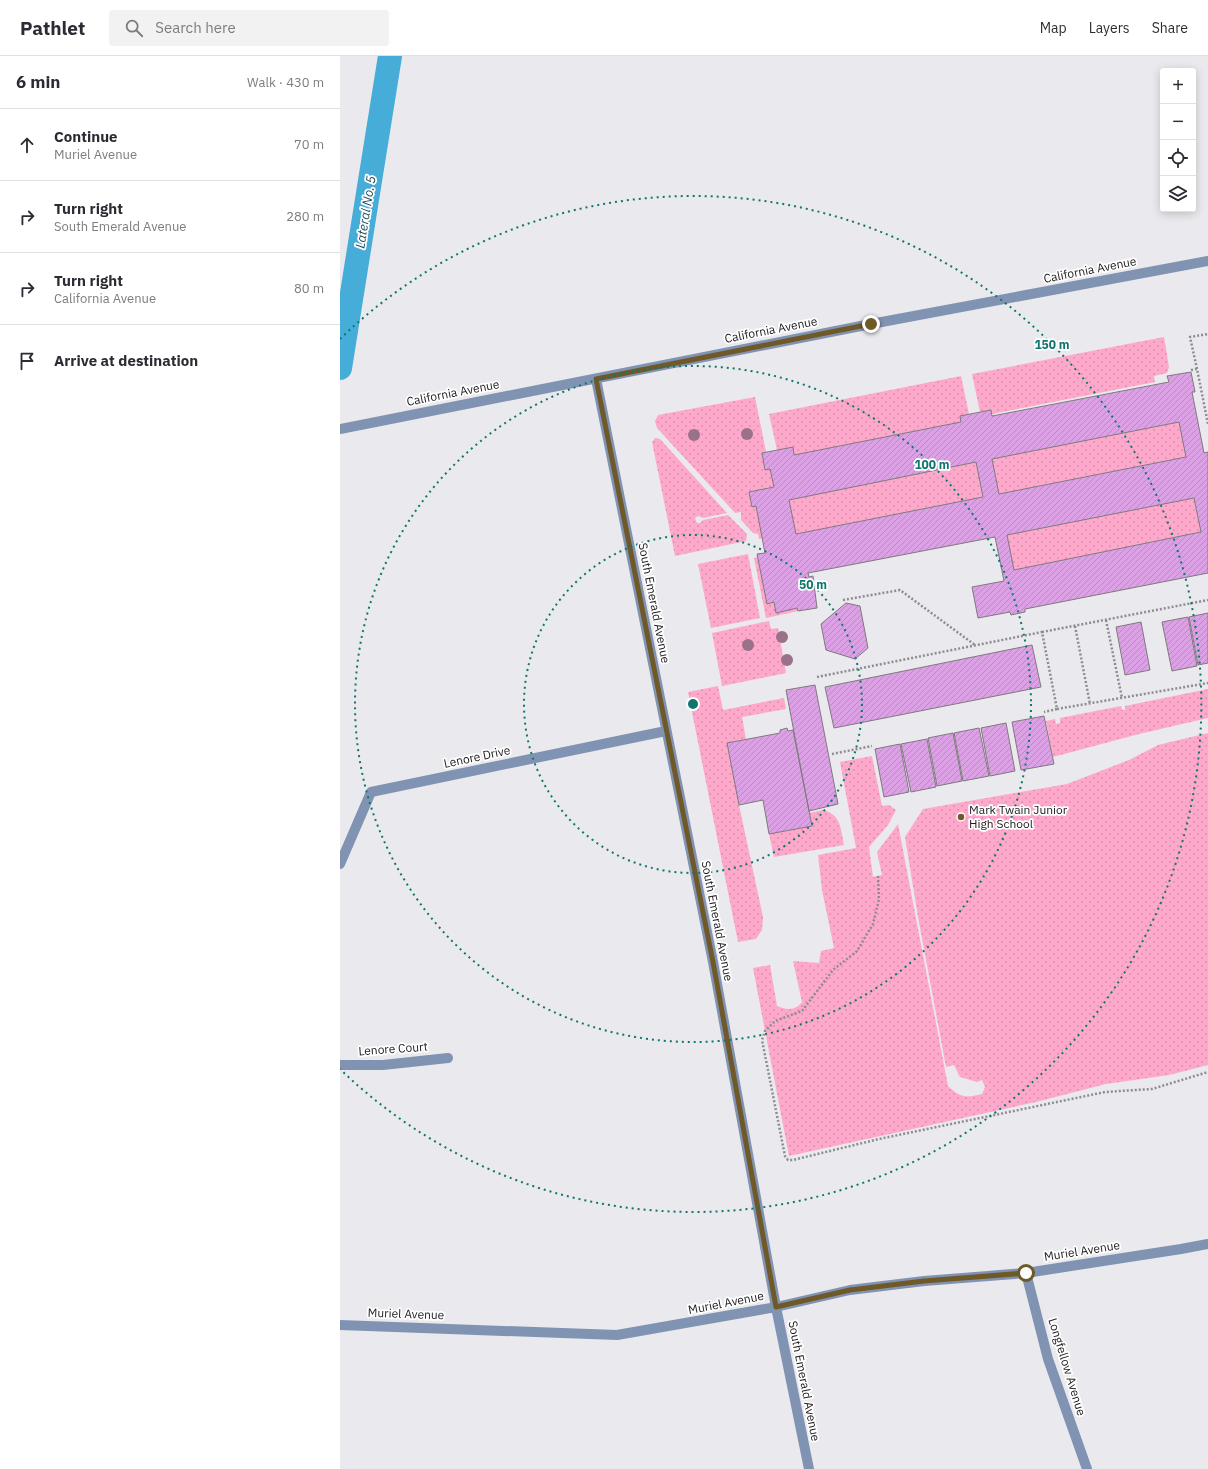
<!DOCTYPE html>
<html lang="en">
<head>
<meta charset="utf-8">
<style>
  :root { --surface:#fff; --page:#f2f2f3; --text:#2b2b33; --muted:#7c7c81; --line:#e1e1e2 }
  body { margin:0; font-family:"IBM Plex Sans",sans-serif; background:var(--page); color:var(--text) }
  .controls { position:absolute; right:12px; top:12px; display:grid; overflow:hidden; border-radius:4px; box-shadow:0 2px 10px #0003 }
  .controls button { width:36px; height:36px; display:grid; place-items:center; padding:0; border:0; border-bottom:1px solid var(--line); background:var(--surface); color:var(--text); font:20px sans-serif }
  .stop { position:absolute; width:12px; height:12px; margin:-9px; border:3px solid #6f5929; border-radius:50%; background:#fff }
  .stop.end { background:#6f5929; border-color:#fff; box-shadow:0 1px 4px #0008 }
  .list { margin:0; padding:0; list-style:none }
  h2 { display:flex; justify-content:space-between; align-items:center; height:52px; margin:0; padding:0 16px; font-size:17px }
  h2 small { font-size:13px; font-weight:400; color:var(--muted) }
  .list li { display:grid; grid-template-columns:26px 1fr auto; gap:12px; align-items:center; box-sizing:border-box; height:72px; padding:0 16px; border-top:1px solid var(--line) }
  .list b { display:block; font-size:15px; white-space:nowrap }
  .list p { margin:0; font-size:13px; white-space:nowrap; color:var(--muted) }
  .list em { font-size:13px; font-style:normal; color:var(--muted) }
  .icon { flex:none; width:22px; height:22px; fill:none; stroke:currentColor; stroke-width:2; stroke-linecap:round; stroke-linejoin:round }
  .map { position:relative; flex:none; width:868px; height:1413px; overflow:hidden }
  header { display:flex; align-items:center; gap:24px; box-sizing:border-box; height:56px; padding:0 20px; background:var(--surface); border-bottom:1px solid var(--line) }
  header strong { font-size:19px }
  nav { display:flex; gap:22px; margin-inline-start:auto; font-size:14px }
  .search { width:280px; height:36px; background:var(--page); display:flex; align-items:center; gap:10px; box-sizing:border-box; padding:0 14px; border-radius:4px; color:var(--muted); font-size:15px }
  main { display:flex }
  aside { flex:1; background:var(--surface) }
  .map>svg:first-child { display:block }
  .grass { fill:url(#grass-dots) }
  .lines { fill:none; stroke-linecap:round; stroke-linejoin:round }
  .canal { stroke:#46acd8; stroke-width:24 }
  .building { fill:url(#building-hatch); stroke:#7d7a7d; fill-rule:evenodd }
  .path { stroke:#8d8c8f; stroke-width:2.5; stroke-dasharray:2 2; stroke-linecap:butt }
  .minor { stroke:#8193b2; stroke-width:10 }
  .tree { fill:#9b7189 }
  .route { stroke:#6f5929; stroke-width:5 }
  .ring { fill:none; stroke:#0f766e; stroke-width:2; stroke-dasharray:2 4 }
  .poi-dot { fill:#6f5929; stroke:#fff; stroke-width:1.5 }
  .labels { text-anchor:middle; stroke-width:3.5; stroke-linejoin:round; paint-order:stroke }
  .street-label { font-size:12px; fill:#1c1b1d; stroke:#fff }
  .poi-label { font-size:12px; fill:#1c1b1d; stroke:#fff; text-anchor:start }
  .water-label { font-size:13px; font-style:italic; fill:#234e61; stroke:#fff }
  .centre { fill:#0f766e; stroke:#fff; stroke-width:2 }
  .ring-label { font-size:12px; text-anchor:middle; font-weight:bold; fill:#0f766e; stroke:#fff; stroke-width:3.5; stroke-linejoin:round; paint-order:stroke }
</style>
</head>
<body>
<header>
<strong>Pathlet</strong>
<div class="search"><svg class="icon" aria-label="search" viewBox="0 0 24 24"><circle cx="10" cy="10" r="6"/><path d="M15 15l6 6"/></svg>Search here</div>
<nav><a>Map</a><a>Layers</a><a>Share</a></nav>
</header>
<main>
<aside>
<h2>6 min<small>Walk · 430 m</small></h2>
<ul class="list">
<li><svg class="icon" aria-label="ahead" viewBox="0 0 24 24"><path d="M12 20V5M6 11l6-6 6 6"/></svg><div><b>Continue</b><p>Muriel Avenue</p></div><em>70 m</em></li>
<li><svg class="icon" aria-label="right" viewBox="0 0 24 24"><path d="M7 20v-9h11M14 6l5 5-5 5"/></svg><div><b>Turn right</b><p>South Emerald Avenue</p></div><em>280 m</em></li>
<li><svg class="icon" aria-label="right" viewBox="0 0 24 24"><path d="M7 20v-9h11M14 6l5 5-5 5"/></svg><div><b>Turn right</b><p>California Avenue</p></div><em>80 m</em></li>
<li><svg class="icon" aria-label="arrive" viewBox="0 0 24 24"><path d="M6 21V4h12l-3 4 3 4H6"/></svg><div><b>Arrive at destination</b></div></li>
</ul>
</aside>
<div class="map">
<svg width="868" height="1413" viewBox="0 0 868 1413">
  <defs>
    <pattern id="grass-dots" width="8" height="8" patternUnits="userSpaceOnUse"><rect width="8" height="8" fill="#fea9cc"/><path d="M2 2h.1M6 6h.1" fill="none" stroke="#d991af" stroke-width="1.8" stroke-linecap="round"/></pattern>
    <pattern id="building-hatch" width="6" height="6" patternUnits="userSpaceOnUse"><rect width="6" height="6" fill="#dca1e4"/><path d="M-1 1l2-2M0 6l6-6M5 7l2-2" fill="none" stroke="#bc8ac3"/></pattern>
  </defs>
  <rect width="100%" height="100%" fill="#eae9ed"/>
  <path class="grass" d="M824 281 829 311 827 317 814 320 815 326 652 358 651 354 640 356 632 318Z
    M621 320 629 358 620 360 621 366 454 399 452 391 437 394 429 358Z
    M415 341 426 396 422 397 425 414 430 413 434 431 409 436 412 450H416L423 482 419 483 418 478 413 477 401 464V456L395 457 317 372 315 365 318 359Z
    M839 366 846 401 659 438 652 403Z
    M315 382 320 383 387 457 363 462 358 460 355 462 357 467H360L363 464 388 459 406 477 407 479 406 485 335 500 312 386Z
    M636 406 643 441 456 478 449 444Z
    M854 442 861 476 674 514 667 479Z
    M408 498 420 562 371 572 358 508Z
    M418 501 427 547 434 546 436 557 457 552 458 555 426 562 414 502Z
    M429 565 431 573 438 572 446 617 382 630 372 577Z
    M378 630 383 654 444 642 446 653 402 661 406 683 388 687 399 749 423 861 422 874 416 883 398 886 348 636Z
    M868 633V662L799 678 713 701 706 665 715 663 716 668 720 667V662L781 650 782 654H785V650Z
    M868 677V1009L829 1019 766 1028 696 1046 449 1100 413 912 430 909 437 950C447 954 455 955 462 946L453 905 479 907 481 895 494 892 482 834 478 799 516 792 500 706 532 700 542 750 549 749 556 754 548 769 529 791 533 821 542 819 537 796 558 768 608 1030C621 1042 625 1042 642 1038L645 1031 642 1024 637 1026 620 1021 614 1009 606 1011 578 861 565 781 583 753 727 728 789 704 818 689Z
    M483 754C501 758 501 774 504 789L434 801 429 778 471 770 469 757Z"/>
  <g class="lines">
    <path class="canal" d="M0 312 50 0"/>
  </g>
  <path class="building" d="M851 316 855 336H852L864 397 868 396V517L685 553V556L671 559 670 556 638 562 632 531 664 525 655 481 468 517 469 521 473 520 477 552 458 555 457 552 436 557 434 546 427 548 417 498 425 497 416 450 412 451 409 436 434 431 430 413 425 414 422 397 453 391 454 399 621 366 620 360 651 354 652 360 829 326 827 320ZM839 366 846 401 659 438 652 403ZM636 406 643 441 456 478 449 444ZM854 442 861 476 674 514 667 479Z
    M506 547 520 550 528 592 515 603 486 594 481 568Z
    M868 557V607L858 609 849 561Z
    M848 561 857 610 832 615 822 566Z
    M801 566 810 614 785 619 776 571Z
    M692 589 701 631 494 672 485 631Z
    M475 629 498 748 469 755 446 634Z
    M704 660 714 708 681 714 672 666Z
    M666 667 675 715 650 720 641 672Z
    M447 672 448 675 453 674 472 770 429 778 423 744 399 749 387 687 440 677V674Z
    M639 672 649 720 623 725 614 677Z
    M613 677 622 725 597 730 588 682Z
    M587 683 596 731 571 736 561 688Z
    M560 688 569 736 544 741 535 693Z"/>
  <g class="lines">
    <path class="path" d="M857 313 850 281 868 278
      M851 314 857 313 868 368
      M503 544 560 534 635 589
      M766 564 782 642
      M735 570 750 648
      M702 576 868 544
      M477 621 702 576 717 653 704 656
      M717 653 868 627
      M492 698 532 690
      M538 820 539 843 533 868 517 895 493 914 462 955 435 965 425 975 422 984 445 1100 448 1104H453L539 1083 765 1036 812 1033 868 1016"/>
    <path class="minor" d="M256 323 373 906 436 1251 469 1413
      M0 373 531 268 868 205
      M0 808 31 736 326 675
      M0 1009H43L108 1002
      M686 1217 708 1303 747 1413
      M0 1269 277 1279 436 1251 510 1234 584 1225 686 1217 841 1193 868 1188"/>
  </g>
  <g class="tree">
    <circle cx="407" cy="378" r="6"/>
    <circle cx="354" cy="379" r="6"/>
    <circle cx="442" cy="581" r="6"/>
    <circle cx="408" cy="589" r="6"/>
    <circle cx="447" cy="604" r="6"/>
  </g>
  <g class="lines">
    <path class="route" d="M531 268 256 323 373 906 436 1251 510 1234 584 1225 686 1217"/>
  </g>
  <g class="ring">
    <circle cx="353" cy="648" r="169"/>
    <circle cx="353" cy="648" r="338"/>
    <path d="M0 283A508 508 0 1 1 0 1013"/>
  </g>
  <circle class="poi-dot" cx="621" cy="761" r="4"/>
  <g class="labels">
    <g class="street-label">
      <text transform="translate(750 214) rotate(-11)" y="4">California Avenue</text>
      <text transform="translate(431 274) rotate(-11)" y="4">California Avenue</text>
      <text transform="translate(113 337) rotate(-11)" y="4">California Avenue</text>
      <text transform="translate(314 547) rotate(79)" y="4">South Emerald Avenue</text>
      <text transform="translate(137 701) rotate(-12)" y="4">Lenore Drive</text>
      <text transform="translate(377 865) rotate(79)" y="4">South Emerald Avenue</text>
      <text transform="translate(53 993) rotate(-4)" y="4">Lenore Court</text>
      <text transform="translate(742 1195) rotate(-9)" y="4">Muriel Avenue</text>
      <text transform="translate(386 1247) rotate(-11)" y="4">Muriel Avenue</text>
      <text transform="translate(66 1258) rotate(2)" y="4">Muriel Avenue</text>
      <text transform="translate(727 1311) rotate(73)" y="4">Longfellow Avenue</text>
      <text transform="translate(464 1325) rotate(79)" y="4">South Emerald Avenue</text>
    </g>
    <g class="poi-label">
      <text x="629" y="758">Mark Twain Junior<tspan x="629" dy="14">High School</tspan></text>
    </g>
    <g class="water-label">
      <text transform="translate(25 156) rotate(-81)" y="5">Lateral No. 5</text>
    </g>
  </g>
  <circle cx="353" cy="648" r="6" class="centre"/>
  <g class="ring-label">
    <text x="712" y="293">150 m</text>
    <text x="592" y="413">100 m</text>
    <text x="473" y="533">50 m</text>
  </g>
</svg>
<div class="controls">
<button>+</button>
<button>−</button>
<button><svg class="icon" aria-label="locate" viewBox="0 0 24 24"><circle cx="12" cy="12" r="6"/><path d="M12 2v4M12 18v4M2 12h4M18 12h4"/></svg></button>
<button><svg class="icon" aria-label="layers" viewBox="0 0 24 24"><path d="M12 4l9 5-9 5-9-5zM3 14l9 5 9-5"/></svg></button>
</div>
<div class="stop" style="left:686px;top:1217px"></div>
<div class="stop end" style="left:531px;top:268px"></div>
</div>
</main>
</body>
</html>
